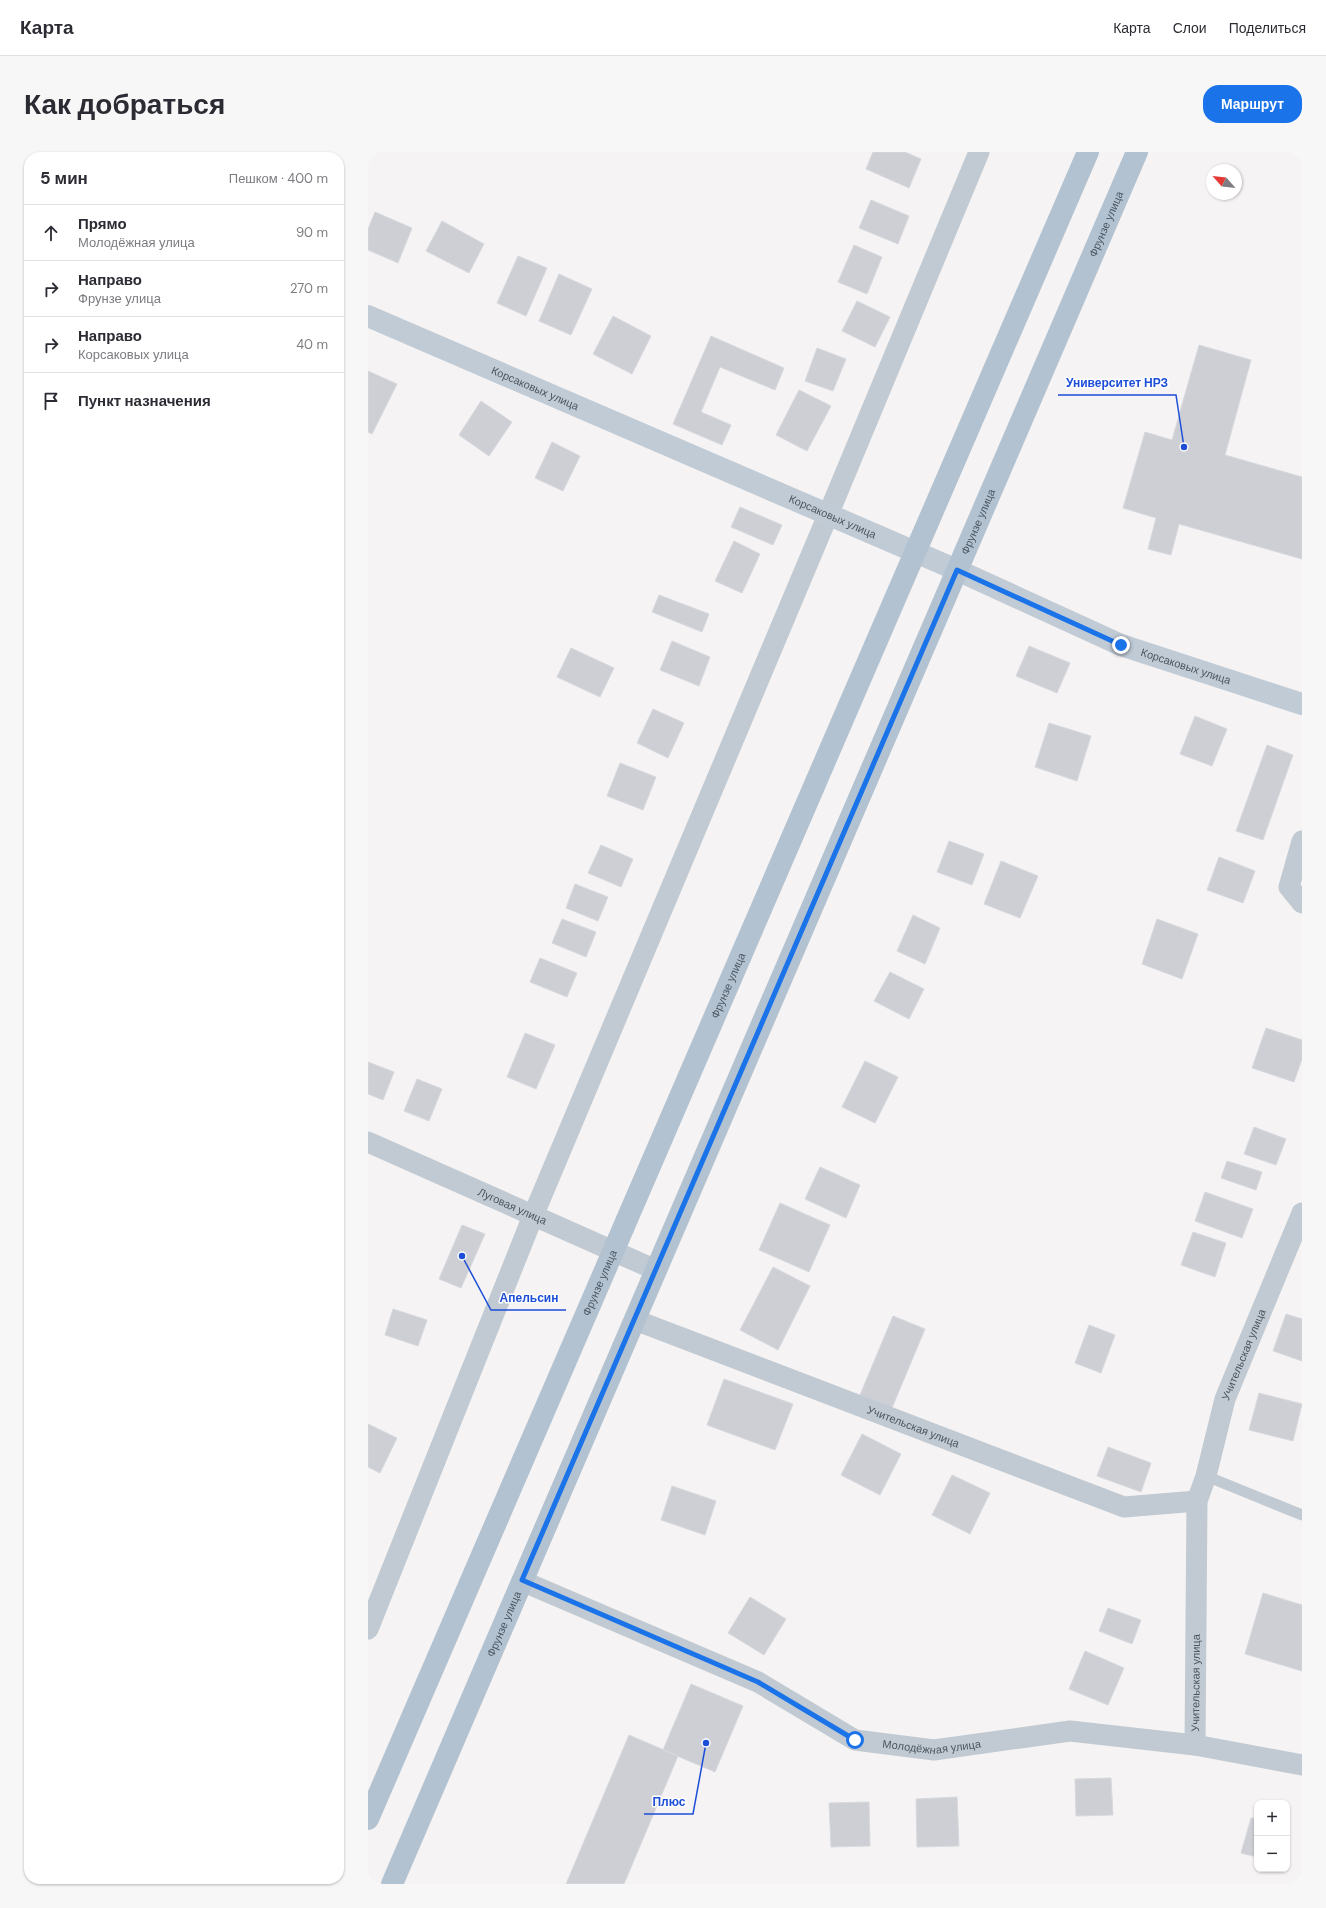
<!DOCTYPE html>
<html lang="ru">
<head>
<meta charset="utf-8">
<style>
  :root { --surface:#fff; --page:#f7f7f7; --text:#2b2b33; --muted:#7c7c81; --line:#e1e1e2; --accent:#1a73e8 }
  body { margin:0; font-family:"DM Sans",sans-serif; background:var(--page); color:var(--text) }
  .controls { position:absolute; right:12px; bottom:12px; display:grid; overflow:hidden; border-radius:8px; box-shadow:0 1px 3px #0004 }
  .controls button { width:36px; height:36px; display:grid; place-items:center; padding:0; border:0; border-bottom:1px solid var(--line); background:var(--surface); color:var(--text); font:20px sans-serif }
  .compass { position:absolute; left:838px; top:12px; width:36px; height:36px; border-radius:50%; background:var(--surface); box-shadow:0 1px 3px #0004; rotate:297deg }
  .stop { position:absolute; width:12px; height:12px; margin:-9px; border:3px solid #1a73e8; border-radius:50%; background:#fff }
  .stop.end { background:#1a73e8; border-color:#fff; box-shadow:0 1px 4px #0008 }
  .list { margin:0; padding:0; list-style:none }
  h2 { display:flex; justify-content:space-between; align-items:center; height:52px; margin:0; padding:0 16px; font-size:17px }
  h2 small { font-size:13px; font-weight:400; color:var(--muted) }
  .list li { display:grid; grid-template-columns:26px 1fr auto; gap:12px; align-items:center; box-sizing:border-box; height:56px; padding:0 16px; border-top:1px solid var(--line) }
  .list b { display:block; font-size:15px; white-space:nowrap }
  .list p { margin:0; font-size:13px; white-space:nowrap; color:var(--muted) }
  .list em { font-size:13px; font-style:normal; color:var(--muted) }
  .icon { flex:none; width:22px; height:22px; fill:none; stroke:currentColor; stroke-width:2; stroke-linecap:round; stroke-linejoin:round }
  .map { position:relative; flex:none; width:934px; height:1732px; overflow:hidden; border-radius:16px }
  header { display:flex; align-items:center; gap:24px; box-sizing:border-box; height:56px; padding:0 20px; background:var(--surface); border-bottom:1px solid var(--line) }
  header strong { font-size:19px }
  nav { display:flex; gap:22px; margin-inline-start:auto; font-size:14px }
  .intro { display:flex; align-items:center; justify-content:space-between; box-sizing:border-box; height:96px; padding:0 24px }
  h1 { margin:0; font-size:28px }
  .button { padding:10px 18px; border-radius:16px; background:var(--accent); color:#fff; font-size:14px; font-weight:700 }
  main { display:flex; gap:24px; padding:0 24px }
  aside { flex:1; background:var(--surface); border-radius:16px; box-shadow:0 1px 3px #0004 }
  .map>svg:first-child { display:block }
  .building { fill:#cdcfd5; stroke:#d7d9de }
  .lines { fill:none; stroke-linecap:round; stroke-linejoin:round }
  .lane { stroke:#c1cad2; stroke-width:11 }
  .street { stroke:#c1cad2; stroke-width:21 }
  .secondary { stroke:#c1cbd6; stroke-width:22 }
  .primary { stroke:#b3c2d1; stroke-width:22 }
  .route { stroke:#1a73e8; stroke-width:5 }
  .labels { text-anchor:middle; stroke-width:3; stroke-linejoin:round; paint-order:stroke }
  .street-label { font-size:11px; fill:#4a5661; stroke:#fff }
  .leader { fill:none; stroke:#1d4ed8; stroke-width:1.5 }
  .callout-dot { fill:#1d4ed8; stroke:#fff; stroke-width:1.5 }
  .callout-label { font-size:12px; text-anchor:middle; font-weight:bold; fill:#1d4ed8; stroke:#fff; stroke-width:3; stroke-linejoin:round; paint-order:stroke }
</style>
</head>
<body>
<header>
<strong>Карта</strong>
<nav><a>Карта</a><a>Слои</a><a>Поделиться</a></nav>
</header>
<div class="intro"><h1>Как добраться</h1><a class="button">Маршрут</a></div>
<main>
<aside>
<h2>5 мин<small>Пешком · 400 m</small></h2>
<ul class="list">
<li><svg class="icon" aria-label="ahead" viewBox="0 0 24 24"><path d="M12 20V5M6 11l6-6 6 6"/></svg><div><b>Прямо</b><p>Молодёжная улица</p></div><em>90 m</em></li>
<li><svg class="icon" aria-label="right" viewBox="0 0 24 24"><path d="M7 20v-9h11M14 6l5 5-5 5"/></svg><div><b>Направо</b><p>Фрунзе улица</p></div><em>270 m</em></li>
<li><svg class="icon" aria-label="right" viewBox="0 0 24 24"><path d="M7 20v-9h11M14 6l5 5-5 5"/></svg><div><b>Направо</b><p>Корсаковых улица</p></div><em>40 m</em></li>
<li><svg class="icon" aria-label="arrive" viewBox="0 0 24 24"><path d="M6 21V4h12l-3 4 3 4H6"/></svg><div><b>Пункт назначения</b></div></li>
</ul>
</aside>
<div class="map">
<svg width="934" height="1732" viewBox="0 0 934 1732">
  <rect width="100%" height="100%" fill="#f5f3f3"/>
  <path class="building" d="M505 0H537L553 7 541 36 498 17Z
    M503 48 541 64 530 92 491 76Z
    M7 60 44 76 30 111 0 98V77Z
    M74 69 116 92 101 121 58 99Z
    M486 93 514 105 499 142 470 130Z
    M150 104 179 116 158 164 129 151Z
    M191 122 224 137 203 183 171 169Z
    M489 149 522 165 507 195 474 179Z
    M245 164 283 184 264 222 225 202Z
    M343 184 416 216 407 238 352 215 333 260 363 273 354 293 305 272Z
    M831 193 883 208 857 303 934 325V407L811 372 803 403 780 397 788 366 755 356 777 280 804 288Z
    M449 196 478 207 465 239 437 229Z
    M0 219 29 232 4 282 0 280Z
    M431 238 463 254 439 299 408 283Z
    M113 249 144 270 121 304 91 283Z
    M184 290 212 304 195 339 167 326Z
    M372 355 414 373 405 393 363 375Z
    M366 389 392 402 374 441 347 429Z
    M291 443 341 462 334 480 284 460Z
    M304 489 342 505 331 534 292 518Z
    M661 494 702 511 689 541 648 524Z
    M203 496 246 516 232 545 189 525Z
    M285 557 316 571 300 606 269 591Z
    M827 564 859 577 844 614 812 602Z
    M681 571 723 584 709 629 667 615Z
    M899 593 925 603 895 688 868 679Z
    M252 611 288 625 275 658 239 644Z
    M581 689 616 702 604 733 569 720Z
    M233 693 265 707 253 735 220 721Z
    M851 705 887 719 875 751 839 738Z
    M633 709 670 724 652 766 616 752Z
    M207 732 240 745 230 769 198 756Z
    M545 763 572 776 557 812 529 799Z
    M194 767 228 780 218 805 184 791Z
    M789 767 830 782 814 827 774 812Z
    M172 806 209 821 199 845 162 830Z
    M522 820 556 837 541 867 506 849Z
    M898 876 934 888V907L926 930 884 916Z
    M157 881 187 893 168 937 139 925Z
    M497 909 530 925 507 971 474 955Z
    M0 910 26 920 15 948 0 942Z
    M49 927 74 937 61 969 36 959Z
    M886 975 918 987 908 1013 876 1002Z
    M859 1009 894 1020 888 1038 853 1026Z
    M452 1015 492 1033 478 1066 437 1047Z
    M837 1040 885 1057 874 1086 827 1069Z
    M412 1051 462 1073 441 1120 391 1098Z
    M94 1073 117 1082 93 1136 71 1127Z
    M825 1080 858 1091 847 1125 813 1113Z
    M405 1115 442 1134 410 1198 372 1178Z
    M25 1157 59 1168 50 1194 17 1183Z
    M918 1162 934 1167V1209L905 1199Z
    M525 1164 557 1177 524 1256 492 1243Z
    M721 1173 747 1183 733 1221 707 1211Z
    M356 1227 425 1252 407 1298 339 1273Z
    M891 1241 934 1252 925 1289 881 1278Z
    M0 1272 29 1286 12 1321 0 1315Z
    M494 1282 533 1302 512 1343 473 1323Z
    M740 1295 783 1311 773 1340 729 1324Z
    M584 1323 622 1341 602 1382 564 1363Z
    M304 1334 348 1349 337 1383 293 1368Z
    M895 1441 934 1453V1519L877 1502Z
    M382 1445 418 1467 396 1503 360 1481Z
    M740 1456 773 1468 764 1492 731 1479Z
    M717 1499 756 1516 740 1553 701 1537Z
    M323 1532 375 1554 347 1620 295 1598Z
    M261 1583 310 1604 256 1732H198Z
    M743 1626 745 1663 708 1664 707 1627Z
    M589 1645 591 1694 549 1695 548 1647Z
    M501 1650 502 1694 463 1695 461 1651Z
    M883 1666 889 1667V1705L873 1701Z"/>
  <g class="lines">
    <path class="lane" d="M838 1324 934 1363"/>
    <g class="street">
      <path d="M934 689 921 735 934 751"/>
      <path id="s1" d="M0 990 288 1118"/>
      <path id="s2" d="M267 1168 756 1355 829 1349"/>
      <path id="s3" d="M154 1429 390 1530 487 1588 566 1598 702 1579 827 1593 934 1613"/>
      <path d="M0 1477 165 1064 460 363 611 0"/>
      <path id="s4" d="M827 1593 829 1349 838 1324 857 1247 934 1061"/>
    </g>
    <path class="secondary" id="s5" d="M0 164 589 418 753 493 934 552"/>
    <g class="primary">
      <path id="s6" d="M0 1667 720 0"/>
      <path id="s7" d="M24 1732 769 0"/>
    </g>
  </g>
  <g class="lines">
    <path class="route" d="M487 1588 390 1530 154 1428 589 418 753 493"/>
  </g>
  <g class="labels">
    <g class="street-label">
      <text dy="4" stroke="none"><textPath href="#s7" startOffset="1807">Фрунзе улица</textPath></text>
      <text dy="4" stroke="none"><textPath href="#s5" startOffset="182">Корсаковых улица</textPath></text>
      <text dy="4" stroke="none"><textPath href="#s5" startOffset="506">Корсаковых улица</textPath></text>
      <text dy="4" stroke="none"><textPath href="#s7" startOffset="1483">Фрунзе улица</textPath></text>
      <text dy="4" stroke="none"><textPath href="#s5" startOffset="890">Корсаковых улица</textPath></text>
      <text dy="4" stroke="none"><textPath href="#s6" startOffset="908">Фрунзе улица</textPath></text>
      <text dy="4" stroke="none"><textPath href="#s1" startOffset="158">Луговая улица</textPath></text>
      <text dy="4" stroke="none"><textPath href="#s6" startOffset="584">Фрунзе улица</textPath></text>
      <text dy="4" stroke="none"><textPath href="#s4" startOffset="398">Учительская улица</textPath></text>
      <text dy="4" stroke="none"><textPath href="#s2" startOffset="298">Учительская улица</textPath></text>
      <text dy="4" stroke="none"><textPath href="#s7" startOffset="283">Фрунзе улица</textPath></text>
      <text dy="4" stroke="none"><textPath href="#s4" startOffset="62">Учительская улица</textPath></text>
      <text dy="4" stroke="none"><textPath href="#s3" startOffset="447">Молодёжная улица</textPath></text>
    </g>
  </g>
  <path class="leader" d="M816 295L808 243H690M94 1104L123 1158H198M338 1591L325 1662H276"/>
  <g class="callout-dot">
    <circle cx="816" cy="295" r="4"/>
    <circle cx="94" cy="1104" r="4"/>
    <circle cx="338" cy="1591" r="4"/>
  </g>
  <g class="callout-label">
    <text x="749" y="235">Университет НРЗ</text>
    <text x="161" y="1150">Апельсин</text>
    <text x="301" y="1654">Плюс</text>
  </g>
</svg>
<div class="controls">
<button>+</button>
<button>−</button>
</div>
<svg class="compass" viewBox="-18 -18 36 36"><path d="M0-13l5 13h-10z" fill="#e53935"/><path d="M0 13l5-13h-10z" fill="#7c7c81"/></svg>
<div class="stop" style="left:487px;top:1588px"></div>
<div class="stop end" style="left:753px;top:493px"></div>
</div>
</main>
</body>
</html>
